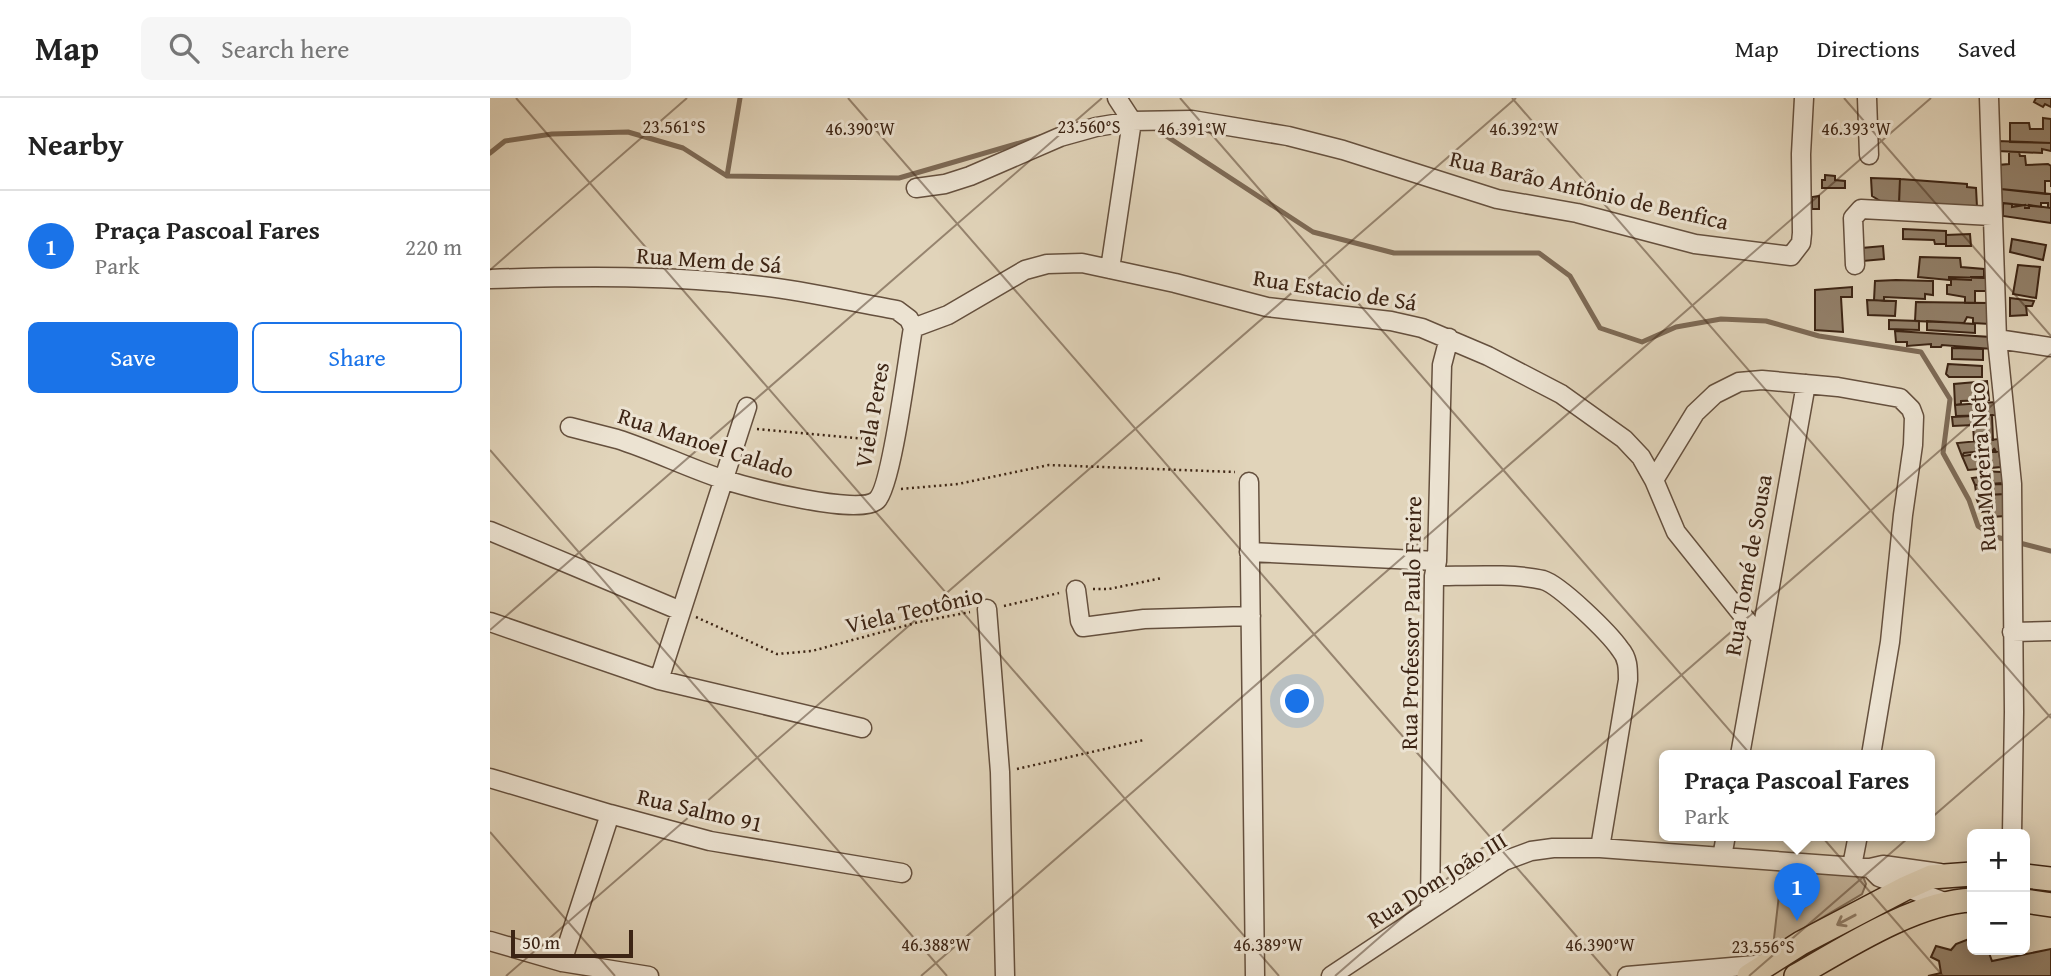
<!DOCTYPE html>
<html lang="en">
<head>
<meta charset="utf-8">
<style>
  :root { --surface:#fff; --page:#f6f6f6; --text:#222; --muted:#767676; --line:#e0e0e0; --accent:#1a73e8 }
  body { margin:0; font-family:"Gentium Book Plus",serif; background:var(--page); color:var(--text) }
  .controls { position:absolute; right:21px; bottom:21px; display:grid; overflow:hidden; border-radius:10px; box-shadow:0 4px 18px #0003 }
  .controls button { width:63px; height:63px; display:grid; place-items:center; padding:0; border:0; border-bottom:2px solid var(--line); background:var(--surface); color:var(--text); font:35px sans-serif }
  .scale { position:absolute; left:21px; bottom:18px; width:122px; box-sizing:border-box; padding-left:7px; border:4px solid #3c2414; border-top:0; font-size:19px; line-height:24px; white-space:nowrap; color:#3c2414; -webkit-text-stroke:5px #ece3d2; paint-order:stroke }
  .you { position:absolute; left:808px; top:604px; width:24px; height:24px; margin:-18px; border:5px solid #fff; border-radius:50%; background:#1a73e8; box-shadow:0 0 0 10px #1a73e833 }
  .badge { display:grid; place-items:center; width:46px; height:46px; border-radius:50%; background:var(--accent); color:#fff; font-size:23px; font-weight:700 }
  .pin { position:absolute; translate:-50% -58px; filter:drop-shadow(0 2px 4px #0008) }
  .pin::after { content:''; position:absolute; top:37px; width:24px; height:21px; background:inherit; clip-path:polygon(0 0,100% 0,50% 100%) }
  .popup { position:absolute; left:1169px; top:652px; width:276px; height:91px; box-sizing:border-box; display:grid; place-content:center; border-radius:10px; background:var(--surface); filter:drop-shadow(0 2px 5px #0005); font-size:23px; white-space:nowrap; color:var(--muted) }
  .popup b { font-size:26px; color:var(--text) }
  .popup::after { content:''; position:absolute; left:50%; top:100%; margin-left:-14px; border:14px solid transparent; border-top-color:var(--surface) }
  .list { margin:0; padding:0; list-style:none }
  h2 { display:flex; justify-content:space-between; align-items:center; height:91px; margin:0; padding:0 28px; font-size:30px }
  h2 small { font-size:23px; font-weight:400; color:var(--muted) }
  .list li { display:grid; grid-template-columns:46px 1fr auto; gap:21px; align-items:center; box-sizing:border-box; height:112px; padding:0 28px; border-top:2px solid var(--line) }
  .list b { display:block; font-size:26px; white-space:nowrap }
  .list p { margin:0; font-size:23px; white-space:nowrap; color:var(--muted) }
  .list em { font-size:23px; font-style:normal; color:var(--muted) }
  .actions { display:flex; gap:14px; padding:21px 28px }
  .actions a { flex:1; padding:16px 0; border:2px solid var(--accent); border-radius:10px; text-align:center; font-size:24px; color:var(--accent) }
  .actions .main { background:var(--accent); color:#fff }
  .icon { flex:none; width:38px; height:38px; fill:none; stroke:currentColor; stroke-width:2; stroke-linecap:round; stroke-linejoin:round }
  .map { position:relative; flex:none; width:1561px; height:878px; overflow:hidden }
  header { display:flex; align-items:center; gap:42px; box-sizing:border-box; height:98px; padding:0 35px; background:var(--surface); border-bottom:2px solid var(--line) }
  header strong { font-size:33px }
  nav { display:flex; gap:38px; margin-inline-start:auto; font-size:24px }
  .search { width:490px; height:63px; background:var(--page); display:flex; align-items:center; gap:18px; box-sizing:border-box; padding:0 24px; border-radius:10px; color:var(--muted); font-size:26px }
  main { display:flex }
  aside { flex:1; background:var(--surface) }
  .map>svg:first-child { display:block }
  .green { fill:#c5b69e; stroke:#806d59; stroke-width:2 }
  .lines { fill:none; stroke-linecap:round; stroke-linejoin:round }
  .stream { stroke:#7d6a56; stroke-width:5 }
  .building { fill:#92806a; stroke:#3c2414; stroke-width:2 }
  .minor-casing { stroke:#65503e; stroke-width:21 }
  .major-casing { stroke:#3c2414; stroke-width:26 }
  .path { stroke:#3c2414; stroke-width:2.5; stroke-dasharray:2 3.5; stroke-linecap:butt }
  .minor { stroke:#ece3d2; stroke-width:18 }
  .major { stroke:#e1d4ba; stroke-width:23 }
  .oneway { stroke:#8e7c67 }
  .ticks { fill:none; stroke:#3c2414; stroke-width:2; stroke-opacity:0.45 }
  .labels { text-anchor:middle; stroke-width:6; stroke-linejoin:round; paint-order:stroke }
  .street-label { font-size:23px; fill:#3c2414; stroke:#ece3d2 }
  .ticks-label { font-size:18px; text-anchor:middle; fill:#3c2414; stroke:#ece3d2; stroke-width:6; stroke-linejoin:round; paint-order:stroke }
</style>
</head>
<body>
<header>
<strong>Map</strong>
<div class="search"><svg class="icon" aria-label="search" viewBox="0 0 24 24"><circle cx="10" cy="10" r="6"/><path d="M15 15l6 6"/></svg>Search here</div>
<nav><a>Map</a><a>Directions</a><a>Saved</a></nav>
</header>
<main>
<aside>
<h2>Nearby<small></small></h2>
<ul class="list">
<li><span class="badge">1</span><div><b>Praça Pascoal Fares</b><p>Park</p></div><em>220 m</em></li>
</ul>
<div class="actions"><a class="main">Save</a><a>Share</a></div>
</aside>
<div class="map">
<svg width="1561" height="878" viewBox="0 0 1561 878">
  <rect width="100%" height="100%" fill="#e1d4ba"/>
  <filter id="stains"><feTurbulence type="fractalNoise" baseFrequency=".00286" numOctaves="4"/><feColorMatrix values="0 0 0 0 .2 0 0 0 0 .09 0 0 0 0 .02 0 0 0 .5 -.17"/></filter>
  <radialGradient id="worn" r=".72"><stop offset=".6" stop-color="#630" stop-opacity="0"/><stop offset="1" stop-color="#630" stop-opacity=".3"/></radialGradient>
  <path class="green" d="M1292 771 1372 776 1376 786 1372 796 1283 849Z"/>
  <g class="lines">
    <path class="stream" d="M664 30 823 134 904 155H1049L1080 178 1110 230 1152 244 1186 229 1231 221 1276 223 1329 238 1431 254 1460 301 1453 355 1479 402 1488 428 1506 439 1561 453
      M0 55 15 43 62 36 138 34 193 50 237 78 409 80 550 39
      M237 78 250 0"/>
  </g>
  <path class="building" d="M1546 0H1561V9L1555 6 1553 9 1544 4Z
    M1553 20 1561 21V45L1520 44V25H1539L1540 31H1553Z
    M1507 43 1561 45V53L1552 51V55L1508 53Z
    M1519 54H1529L1530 58H1535L1536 67 1558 66 1561 68V89V83H1555V96L1511 91 1508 67 1519 66Z
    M1335 77 1345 78V82L1355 83V90H1332V82H1335Z
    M1381 80 1410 81 1409 107H1397L1382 98Z
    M1410 81 1477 86V89L1486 90 1487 109 1409 104Z
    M1511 91 1561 96V110H1558V105H1551V109L1512 105Z
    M1329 98V111H1322V99Z
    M1513 105 1522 106V109L1535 107V110H1539V107L1561 110V125L1513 118Z
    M1413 131 1456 133V146H1445L1444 142 1413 141Z
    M1480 136 1481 148H1456V137Z
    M1522 141 1556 147 1553 162 1520 154Z
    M1393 148 1394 161 1373 163 1372 150Z
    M1430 159 1470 160 1471 169 1494 171V180L1459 179V182L1428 179Z
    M1528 167 1550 169 1546 200 1523 196Z
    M1481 179H1498L1499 193H1485V205H1475V199L1457 196V187H1461V181L1481 182Z
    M1406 182 1443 183V197L1435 196V201L1394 199V203L1384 202 1385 183Z
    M1362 189V199H1351L1353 234 1325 232V192Z
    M1520 200 1544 203 1542 208H1536L1537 217 1520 218Z
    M1377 202 1406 203 1405 218 1378 217Z
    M1426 204 1499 205 1500 226 1483 225V220L1477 219 1474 225 1425 223Z
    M1399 222 1429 223V232L1399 231Z
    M1437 223 1485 226V235L1437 232Z
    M1405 233 1501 239 1502 251 1452 247 1451 249H1441V246L1417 248V244H1406Z
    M1462 250 1493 251V262L1462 261Z
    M1458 266 1492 268V279H1459L1456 276Z
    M1497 283 1499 302 1471 303V306L1465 307 1464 286Z
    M1506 304 1508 317 1466 318 1465 307Z
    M1502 317 1503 342 1484 343 1483 327 1463 328 1462 319Z
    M1509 341V353L1506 354 1504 350V352L1474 355 1472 358 1467 345Z
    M1509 353 1511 369 1478 372 1472 358Z
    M1490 373 1512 374 1513 385 1485 387 1482 380 1490 379Z
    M1515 386 1516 396 1496 397V401L1487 402 1485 387Z
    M1514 396 1516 418 1500 419 1499 413 1492 414 1487 402 1496 401V397Z
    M1479 841 1482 846V852H1501L1499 855 1502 863 1561 851V878H1438L1451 875 1449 863 1441 859 1446 848 1461 852 1466 846Z"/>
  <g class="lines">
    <defs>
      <path id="minor" d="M1377 0 1379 57
        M1499 0 1507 241 1522 386 1524 614 1522 736
        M426 90 455 86 480 78 570 39 606 29 642 23 702 22 798 38 853 52 1007 101 1087 115 1205 146 1301 158 1311 145 1312 135 1311 56 1314 0
        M1365 167 1363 120 1371 111 1502 118
        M620 171 642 23 627 0
        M0 181C90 178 182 177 271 188 316 193 362 204 407 212L419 221 423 230
        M423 230 458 217 535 172 557 166 592 165 685 185 777 209 901 223 932 230 998 258 1071 296 1134 341 1151 359 1164 382 1186 434 1270 539
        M1507 241 1561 249
        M80 329C96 333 111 337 127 341 162 352 196 369 232 381 257 389 370 419 387 402 402 388 418 257 423 230
        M1164 382 1205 315 1225 296 1249 284 1272 282 1348 289 1410 300 1421 311 1424 319 1423 347 1413 417 1400 544 1381 657
        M759 384 765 878
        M0 433 191 513
        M759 454 947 463
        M944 478C974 478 1025 475 1053 482 1070 487 1119 535 1130 551 1138 560 1138 570 1138 582L1110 750
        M586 492 590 523 593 529 654 521 761 518
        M497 511 510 674 515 878
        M0 524 169 582 372 630
        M1522 534 1561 533
        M169 582 257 309
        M1250 657 1316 286
        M0 680 120 716 220 743 412 775
        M1232 759 1236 737
        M1362 768 1368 737
        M1380 770 1389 779 1457 805
        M940 812 944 478 947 463 952 267 959 240
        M0 843 72 864 159 878
        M72 864 120 716
        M841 878 1014 763 1041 753 1063 750H1110L1380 770 1393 767 1450 775
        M1137 878 1277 866"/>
      <path id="major" d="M1535 778 1561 781
        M1535 803 1561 807
        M1259 878 1311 845 1416 790 1441 779 1482 776
        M1306 878C1355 850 1426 804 1482 802"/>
    </defs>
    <use href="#minor" class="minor-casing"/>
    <use href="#major" class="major-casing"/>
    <path class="path" d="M267 331 386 342
      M411 391 468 386 559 367 745 374
      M603 491H619L672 480
      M514 508 569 495
      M206 519 287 556 322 553 429 524 480 514
      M527 671 654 642"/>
    <use href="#minor" class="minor"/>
    <use href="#major" class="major"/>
  </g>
  <defs><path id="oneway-shaft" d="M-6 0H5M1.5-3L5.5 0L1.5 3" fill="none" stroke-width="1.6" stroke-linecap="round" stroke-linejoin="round" transform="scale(1.75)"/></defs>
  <use class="oneway" href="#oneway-shaft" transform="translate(1356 822) rotate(152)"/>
  <path class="ticks" d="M26 0 789 878M358 0 1121 878M690 0 1453 878M1022 0 1561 620M1354 0 1561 238M0 172 197 0M0 352 457 878M0 532 612 0M0 734 125 878M16 878 1026 0M431 878 1441 0M845 878 1561 256M1259 878 1561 616"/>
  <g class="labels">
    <g class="street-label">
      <text transform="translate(1099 92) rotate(13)" y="8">Rua Barão Antônio de Benfica</text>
      <text transform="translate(219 162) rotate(4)" y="8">Rua Mem de Sá</text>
      <text transform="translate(845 192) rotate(9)" y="8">Rua Estacio de Sá</text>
      <text transform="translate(382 317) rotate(-80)" y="8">Viela Peres</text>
      <text transform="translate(216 345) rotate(18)" y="8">Rua Manoel Calado</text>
      <text transform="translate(1492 369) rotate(-94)" y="8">Rua Moreira Neto</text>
      <text transform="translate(1258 467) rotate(-80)" y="8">Rua Tomé de Sousa</text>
      <text transform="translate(424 512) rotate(-13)" y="8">Viela Teotônio</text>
      <text transform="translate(921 525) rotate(-89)" y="8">Rua Professor Paulo Freire</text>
      <text transform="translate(210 712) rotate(13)" y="8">Rua Salmo 91</text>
      <text transform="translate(947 782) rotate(-32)" y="8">Rua Dom João III</text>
    </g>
  </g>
  <g class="ticks-label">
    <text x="184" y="35">23.561°S</text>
    <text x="599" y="35">23.560°S</text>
    <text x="370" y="37">46.390°W</text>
    <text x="1366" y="37">46.393°W</text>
    <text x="702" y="37">46.391°W</text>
    <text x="1034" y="37">46.392°W</text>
    <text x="446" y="853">46.388°W</text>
    <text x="778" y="853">46.389°W</text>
    <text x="1110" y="853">46.390°W</text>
    <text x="1273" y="855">23.556°S</text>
  </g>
  <rect width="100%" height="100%" filter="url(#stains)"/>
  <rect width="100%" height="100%" fill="url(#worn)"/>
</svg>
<div class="controls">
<button>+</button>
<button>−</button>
</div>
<div class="scale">50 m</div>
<div class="you"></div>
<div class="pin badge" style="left:1307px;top:823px">1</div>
<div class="popup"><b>Praça Pascoal Fares</b>Park</div>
</div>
</main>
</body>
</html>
